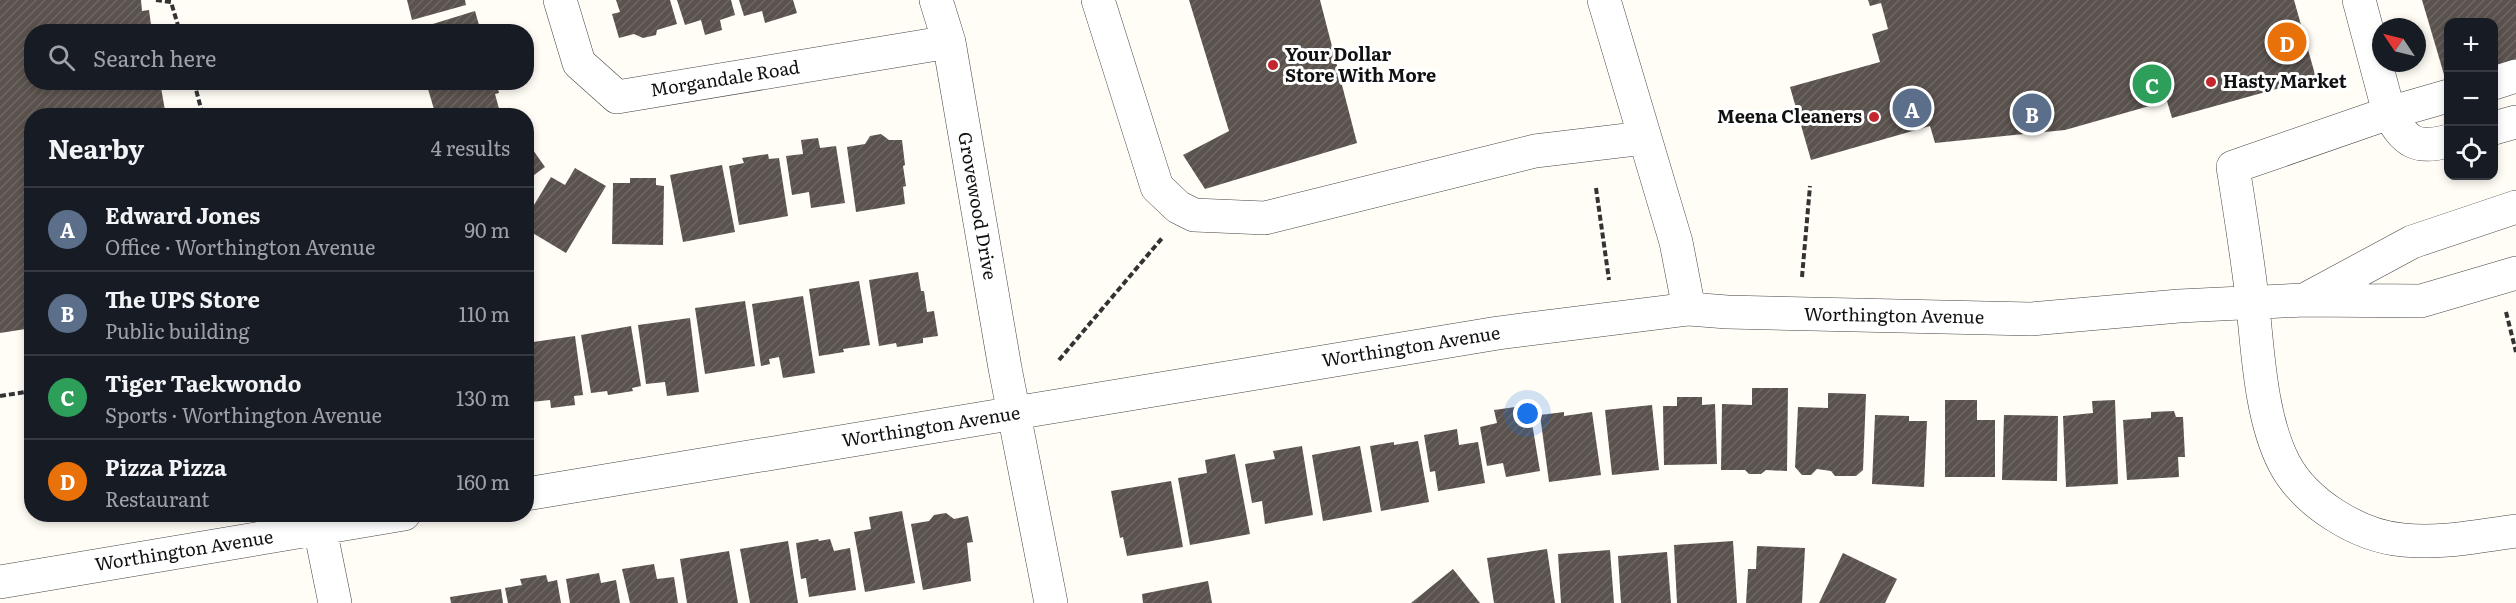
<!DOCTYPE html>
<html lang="en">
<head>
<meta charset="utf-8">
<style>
  :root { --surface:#171b24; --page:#242831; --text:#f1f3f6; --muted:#9ea1a6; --line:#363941; --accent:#c4262e }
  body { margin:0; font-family:Literata,serif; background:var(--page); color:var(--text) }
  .controls { position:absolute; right:18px; top:18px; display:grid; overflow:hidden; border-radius:12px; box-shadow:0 3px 9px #0003 }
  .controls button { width:54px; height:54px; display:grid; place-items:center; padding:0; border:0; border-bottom:2px solid var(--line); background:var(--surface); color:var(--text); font:30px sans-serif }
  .compass { position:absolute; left:2372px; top:18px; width:54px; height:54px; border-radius:50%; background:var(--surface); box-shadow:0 3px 9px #0003; rotate:305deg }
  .you { position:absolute; left:1528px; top:414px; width:21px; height:21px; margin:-15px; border:4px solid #fff; border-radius:50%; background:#1a73e8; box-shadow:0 0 0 9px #1a73e833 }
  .badge { display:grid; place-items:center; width:39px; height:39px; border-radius:50%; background:var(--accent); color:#fff; font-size:20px; font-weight:700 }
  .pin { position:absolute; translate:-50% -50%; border:3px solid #fff; box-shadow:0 2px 6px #0006 }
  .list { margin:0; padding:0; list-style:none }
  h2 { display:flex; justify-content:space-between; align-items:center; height:78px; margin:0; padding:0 24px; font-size:26px }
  h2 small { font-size:20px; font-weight:400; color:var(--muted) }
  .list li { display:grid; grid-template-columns:39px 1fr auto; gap:18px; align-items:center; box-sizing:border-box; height:84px; padding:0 24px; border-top:2px solid var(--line) }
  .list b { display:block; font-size:22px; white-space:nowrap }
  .list p { margin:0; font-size:20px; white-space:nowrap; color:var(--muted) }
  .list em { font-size:20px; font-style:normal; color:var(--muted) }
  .icon { flex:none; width:33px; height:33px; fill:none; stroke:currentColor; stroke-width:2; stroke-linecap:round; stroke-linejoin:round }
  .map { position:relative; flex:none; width:2516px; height:603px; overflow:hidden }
  .search { position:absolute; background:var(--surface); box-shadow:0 3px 9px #0003; left:24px; top:24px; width:510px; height:66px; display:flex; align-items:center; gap:15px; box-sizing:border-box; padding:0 21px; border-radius:24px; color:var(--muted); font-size:22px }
  .panel { position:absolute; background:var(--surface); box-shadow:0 3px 9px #0003; left:24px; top:108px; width:510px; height:414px; border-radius:24px }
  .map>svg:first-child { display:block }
  .building { fill:url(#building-hatch) }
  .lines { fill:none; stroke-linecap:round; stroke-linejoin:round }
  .minor-casing { stroke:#444; stroke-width:34 }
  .path { stroke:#333; stroke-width:4; stroke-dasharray:6 3; stroke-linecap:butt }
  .minor { stroke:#fff; stroke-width:33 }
  .poi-dot { fill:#c4262e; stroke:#fff; stroke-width:2 }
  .labels { text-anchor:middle; stroke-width:6; stroke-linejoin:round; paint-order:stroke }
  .poi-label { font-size:18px; font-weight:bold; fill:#111; stroke:#fff; text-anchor:start }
  .street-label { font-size:18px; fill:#111; stroke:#fff }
</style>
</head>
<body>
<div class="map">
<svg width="2516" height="603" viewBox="0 0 2516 603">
  <defs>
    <pattern id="building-hatch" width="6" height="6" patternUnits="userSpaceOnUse" patternTransform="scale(1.5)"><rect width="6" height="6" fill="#5a524d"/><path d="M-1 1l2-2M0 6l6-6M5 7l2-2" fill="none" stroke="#6d6662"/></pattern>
  </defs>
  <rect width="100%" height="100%" fill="#fffdf5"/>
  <path class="building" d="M0 0H141L142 11 149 10 152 32H32V82H160L166 116H32V328L0 333Z
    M407 0H465L466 5 412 20Z
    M616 0H670L677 24 657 30 656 35 643 38 634 34 619 38 612 14 620 12Z
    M677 0H731L735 15 720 20 722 30 705 35 701 20 685 25Z
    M739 0H793L797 13 765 23 762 11 744 16Z
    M1189 0H1320L1357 143 1205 189 1183 155 1229 131Z
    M1868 0H2294L2316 78 2172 118 2167 101 2065 130 1935 143 1930 126 1811 160 1790 87 1880 62 1872 34 1888 29 1881 3 1870 6Z
    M2422 0H2516V65L2494 72V22H2448V88Z
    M475 11 481 32H410V31Z
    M451 82H496L499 93 495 94 501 116H436L428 89Z
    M881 134 889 140H902L905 165 903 166 906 186 903 187 905 204 856 212 847 147 865 144 870 136Z
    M818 138 820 148 836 146 845 203 811 208 809 192 792 195 786 156 803 154 801 140Z
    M526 140 545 167 526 181Z
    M768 154 769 159 779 158 788 216 739 225 729 166 744 163 742 158Z
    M722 165 735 232 683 242 670 175Z
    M575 168 606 186 566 253 526 229V218L551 177 565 185Z
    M630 178H656V185L664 186 663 245 612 244 613 183H630Z
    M918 272 921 291H924L927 312 934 311 938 336 923 338V343L897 347 896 343 879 346 869 280Z
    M859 281 870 345 843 349 844 352 819 356 809 289Z
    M803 296 815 373 783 378 779 357 769 359 770 364 761 366 752 304Z
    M745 301 755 366 705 374 695 308Z
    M690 318 699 392 667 396 665 382 646 384 638 325Z
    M631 326 641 386 632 388 633 391 608 395 607 391 591 393 581 335Z
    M575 336 583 395 574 396 575 405 551 408 550 400 531 402 526 369V343Z
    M1752 388H1788L1787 471 1766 470 1761 474H1749L1745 470H1721L1722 404 1752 405Z
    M1828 393 1866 394 1863 470 1856 476H1835L1831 471 1817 469 1811 475H1802L1795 467 1798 407 1828 408Z
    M1677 397H1702V405L1715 404 1717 464 1664 465 1663 406H1677Z
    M1945 400H1977V420H1995V477H1945Z
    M2115 400 2118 484 2066 487 2063 416 2093 413 2092 401Z
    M1529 405 1540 471 1506 477 1503 463 1487 466 1480 427 1497 423 1494 410Z
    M1652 405 1659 470 1612 475 1605 410Z
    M2174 411 2176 417H2183L2185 457H2178L2179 477 2127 480 2123 420 2151 418V412Z
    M1564 412V416L1592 412 1601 475 1549 482 1540 415Z
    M1875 415 1909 416V421H1927L1924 487 1872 484Z
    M2004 415 2058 416 2057 481 2002 480Z
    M1457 429 1459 445 1478 442 1485 483 1438 491 1435 471 1430 472 1424 435Z
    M1418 441 1429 502 1381 511 1370 446 1394 442V445Z
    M1302 446 1313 515 1265 524 1262 501 1252 503 1245 464 1275 459 1273 451Z
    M1360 446 1372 512 1323 521 1312 455Z
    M1235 454 1250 534 1190 545 1178 478 1207 473 1205 460Z
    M1171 481 1183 547 1127 556 1123 537 1120 538 1111 491Z
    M902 511 915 583 865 592 854 532 871 529 869 517Z
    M946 513 954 519 968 516 973 542 967 543 971 581 923 590 911 524 929 521 934 515Z
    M818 539 819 541 830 539 834 551 850 548 856 590 809 597 806 578 801 579 796 543Z
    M788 541 798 603H750L740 549Z
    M1733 541 1737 603H1677L1674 545Z
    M1757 546 1805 548 1802 603H1746L1748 569H1756Z
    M1547 549 1555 603H1494L1487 558Z
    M1610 550 1614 603H1561L1558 554Z
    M729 551 738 603H687L680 559Z
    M1667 552 1671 603H1621L1618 556Z
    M1843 553 1897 579 1885 603H1819Z
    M654 564 657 579 674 577 678 603H630L622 569Z
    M1453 569 1480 603H1411Z
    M599 573 601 583 616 580 620 603H570L566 579Z
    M546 575 548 582 557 580 561 603H508L505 588 522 585 520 579Z
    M1208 581 1212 603H1143L1142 594Z
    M501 589 503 603H451L450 597Z"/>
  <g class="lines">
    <defs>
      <path id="minor" d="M560 0 579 63 617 97 949 42
        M936 0 949 42 1005 368 1051 603
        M1098 0 1157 187 1178 207 1194 215 1265 218 1535 151 1644 138
        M1604 0 1676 242 1689 309
        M2359 0 2389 113 2233 167C2240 211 2247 254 2252 298 2258 350 2260 416 2284 463 2305 503 2358 536 2403 540 2441 544 2478 536 2516 531
        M2494 83 2516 76
        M2448 96 2389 113C2405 142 2416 150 2448 141
        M2494 128 2516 122
        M2308 298 2412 242 2516 207
        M526 494 1498 333 1689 309 1727 312 2031 319 2179 306 2304 300 2421 301 2516 273
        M320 529 335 603
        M0 582 404 514"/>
    </defs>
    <use href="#minor" class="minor-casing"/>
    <path class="path" d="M156 0 171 2 180 32
      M194 82 203 116
      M1596 188 1609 280
      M1802 277 1810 186
      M2506 312 2516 352
      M1059 360 1163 237
      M0 396 32 391"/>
    <use href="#minor" class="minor"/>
  </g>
  <g class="poi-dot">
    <circle cx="1273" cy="65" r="6"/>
    <circle cx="2211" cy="82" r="6"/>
    <circle cx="1874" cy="117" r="6"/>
  </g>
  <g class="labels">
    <g class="poi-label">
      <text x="1285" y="61">Your Dollar<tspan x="1285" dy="21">Store With More</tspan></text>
      <text x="2223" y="88">Hasty Market</text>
      <text x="1862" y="123" text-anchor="end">Meena Cleaners</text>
    </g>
    <g class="street-label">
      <text transform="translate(725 79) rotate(-9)" y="6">Morgandale Road</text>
      <text transform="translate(977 206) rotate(80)" y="6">Grovewood Drive</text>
      <text transform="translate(1894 316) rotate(1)" y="6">Worthington Avenue</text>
      <text transform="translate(1411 347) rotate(-9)" y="6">Worthington Avenue</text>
      <text transform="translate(931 427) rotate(-9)" y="6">Worthington Avenue</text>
      <text transform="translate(184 551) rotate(-9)" y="6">Worthington Avenue</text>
    </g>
  </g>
</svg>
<div class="controls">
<button>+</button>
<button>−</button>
<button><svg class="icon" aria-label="locate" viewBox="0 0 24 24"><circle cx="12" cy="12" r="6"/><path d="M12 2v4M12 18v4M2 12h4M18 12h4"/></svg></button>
</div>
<svg class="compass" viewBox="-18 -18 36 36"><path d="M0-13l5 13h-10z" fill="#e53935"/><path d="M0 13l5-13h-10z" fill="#9ea1a6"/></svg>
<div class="you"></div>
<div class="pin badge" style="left:1912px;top:108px;background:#5c6f8a">A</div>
<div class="pin badge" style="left:2032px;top:113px;background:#5c6f8a">B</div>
<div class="pin badge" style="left:2152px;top:84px;background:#2e9e5b">C</div>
<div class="pin badge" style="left:2287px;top:42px;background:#e8710a">D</div>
<div class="search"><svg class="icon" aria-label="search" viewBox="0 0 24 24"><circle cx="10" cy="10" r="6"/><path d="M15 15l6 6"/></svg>Search here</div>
<section class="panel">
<h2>Nearby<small>4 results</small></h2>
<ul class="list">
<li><span class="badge" style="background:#5c6f8a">A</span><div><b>Edward Jones</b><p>Office · Worthington Avenue</p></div><em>90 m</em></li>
<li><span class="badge" style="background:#5c6f8a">B</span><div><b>The UPS Store</b><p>Public building</p></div><em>110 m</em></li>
<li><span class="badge" style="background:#2e9e5b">C</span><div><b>Tiger Taekwondo</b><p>Sports · Worthington Avenue</p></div><em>130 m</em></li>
<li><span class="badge" style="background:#e8710a">D</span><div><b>Pizza Pizza</b><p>Restaurant</p></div><em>160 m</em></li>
</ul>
</section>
</div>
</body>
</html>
